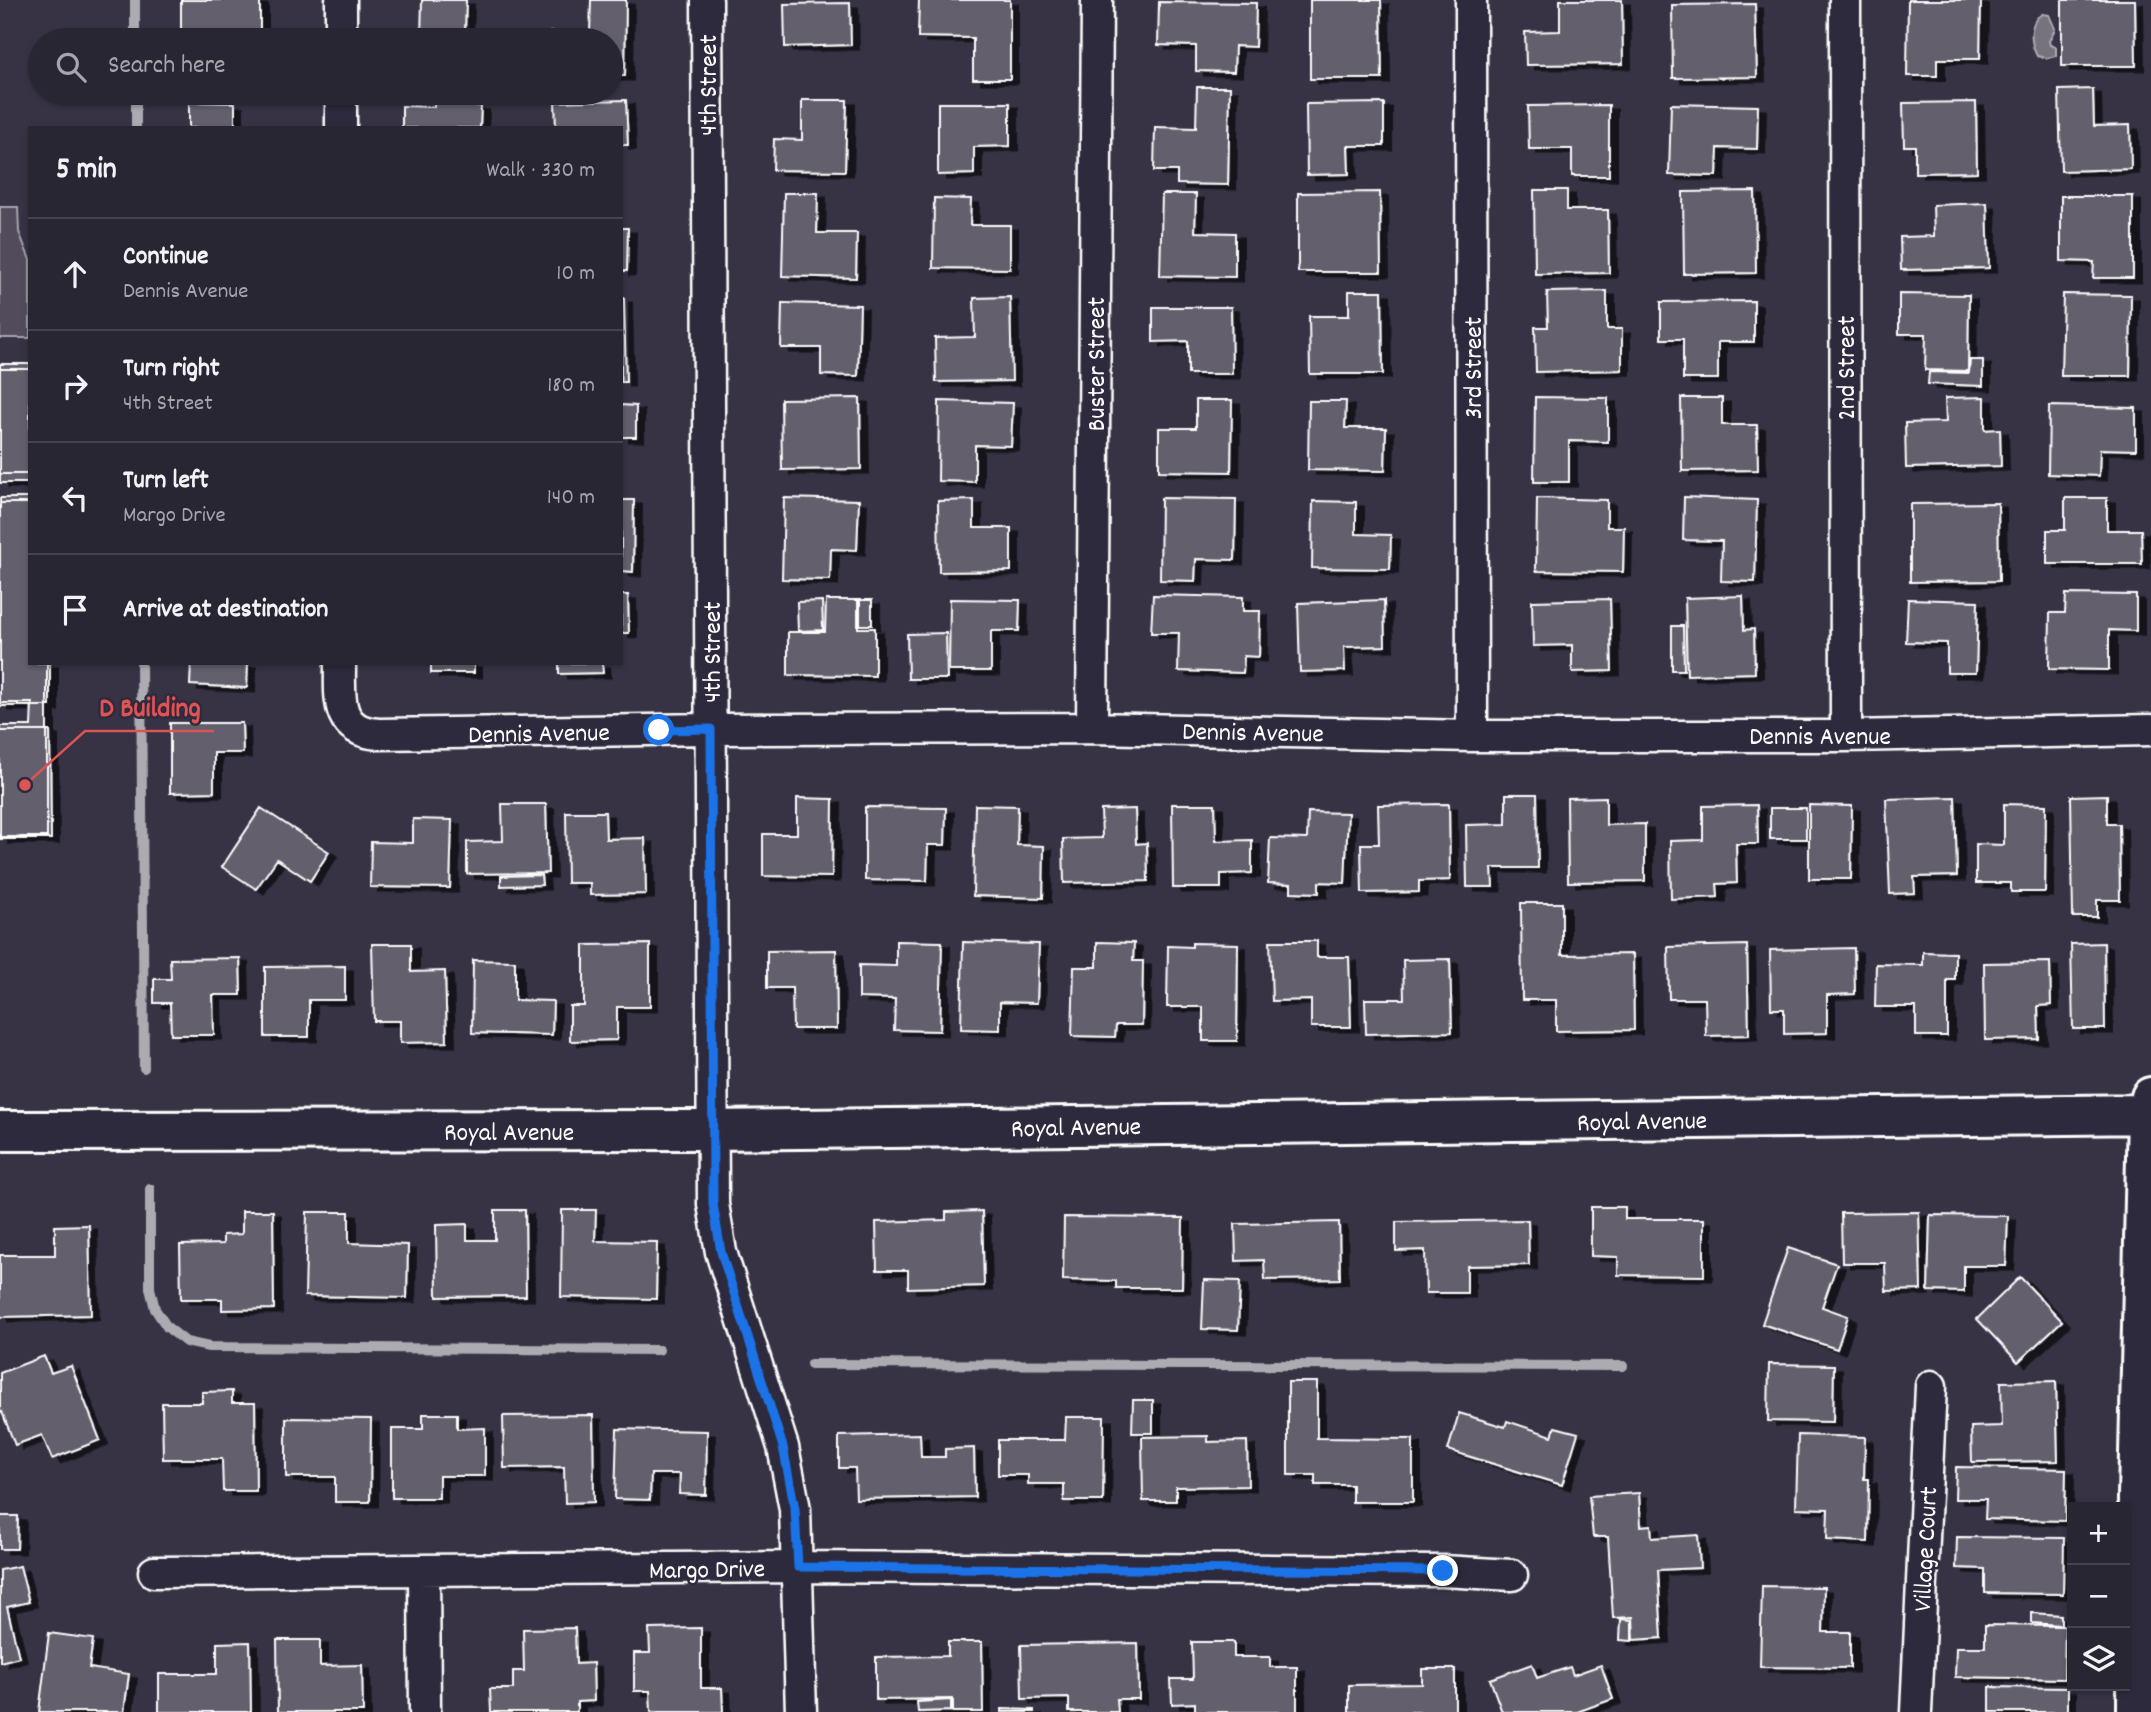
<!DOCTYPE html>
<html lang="en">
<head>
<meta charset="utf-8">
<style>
  :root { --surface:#292634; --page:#312e3c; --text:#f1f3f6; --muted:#a5a5ac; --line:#45434f }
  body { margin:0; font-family:Dekko,sans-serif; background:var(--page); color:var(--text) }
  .controls { position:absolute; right:21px; bottom:21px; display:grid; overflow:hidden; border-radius:0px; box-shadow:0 2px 5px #0004 }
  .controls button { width:63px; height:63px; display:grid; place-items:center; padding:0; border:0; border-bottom:2px solid var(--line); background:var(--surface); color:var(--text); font:35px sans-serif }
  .stop { position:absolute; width:21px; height:21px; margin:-16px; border:5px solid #1a73e8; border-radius:50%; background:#fff }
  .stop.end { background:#1a73e8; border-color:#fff; box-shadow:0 2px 7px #0008 }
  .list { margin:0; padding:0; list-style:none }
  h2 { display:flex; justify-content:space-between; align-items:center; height:91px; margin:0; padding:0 28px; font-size:30px }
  h2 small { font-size:23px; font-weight:400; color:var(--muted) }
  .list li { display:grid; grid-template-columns:46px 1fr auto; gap:21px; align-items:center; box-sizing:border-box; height:112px; padding:0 28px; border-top:2px solid var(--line) }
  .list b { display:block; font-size:26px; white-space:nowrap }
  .list p { margin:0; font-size:23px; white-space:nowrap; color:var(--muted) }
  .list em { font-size:23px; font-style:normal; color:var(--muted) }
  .icon { flex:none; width:38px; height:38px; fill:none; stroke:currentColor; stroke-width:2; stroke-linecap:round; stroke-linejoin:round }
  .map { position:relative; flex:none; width:2151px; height:1712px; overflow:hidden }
  .search { position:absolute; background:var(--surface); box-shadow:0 2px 5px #0004; left:28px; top:28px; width:595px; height:77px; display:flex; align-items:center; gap:18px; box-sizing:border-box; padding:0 24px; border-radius:38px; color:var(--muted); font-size:26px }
  .panel { position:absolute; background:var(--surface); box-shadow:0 2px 5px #0004; left:28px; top:126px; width:595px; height:539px; border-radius:0px }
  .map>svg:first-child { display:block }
  .green { fill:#514c5c; stroke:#a8a6ae; stroke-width:2 }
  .water { fill:#76737f; stroke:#adabb2; stroke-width:2 }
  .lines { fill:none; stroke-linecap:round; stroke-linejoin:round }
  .stream { stroke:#adabb2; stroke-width:10 }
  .building { fill:#635f6d; stroke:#fff; stroke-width:2; filter:url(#shadow) }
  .street-casing { stroke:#fff; stroke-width:35 }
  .secondary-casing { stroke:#fff; stroke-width:44 }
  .street { stroke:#2f2a3d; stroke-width:30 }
  .secondary { stroke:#2f2a3d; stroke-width:38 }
  .route { stroke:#1a73e8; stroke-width:9 }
  .labels { text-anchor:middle; stroke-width:5; stroke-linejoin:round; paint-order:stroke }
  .street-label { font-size:26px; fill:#fff; stroke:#2f2a3d }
  .leader { fill:none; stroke:#de5353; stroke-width:2.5 }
  .callout-dot { fill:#de5353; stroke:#2f2a3d; stroke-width:2.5 }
  .callout-label { font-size:28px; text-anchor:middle; font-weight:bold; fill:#de5353; stroke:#2f2a3d; stroke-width:5; stroke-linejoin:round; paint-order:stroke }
</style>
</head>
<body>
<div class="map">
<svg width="2151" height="1712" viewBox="0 0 2151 1712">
  <defs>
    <filter id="shadow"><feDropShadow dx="8" dy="4.5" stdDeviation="0" flood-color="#0009"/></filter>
  </defs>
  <rect width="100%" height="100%" fill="#373345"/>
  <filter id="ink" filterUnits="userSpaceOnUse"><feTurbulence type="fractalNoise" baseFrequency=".0143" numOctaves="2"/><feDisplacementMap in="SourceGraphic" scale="14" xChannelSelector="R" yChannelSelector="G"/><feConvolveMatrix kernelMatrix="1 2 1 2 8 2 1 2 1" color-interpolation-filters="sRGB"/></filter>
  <g filter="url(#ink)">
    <path class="green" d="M0 207H18L19 232 30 260V338H0Z"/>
    <path class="water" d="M2042 14 2049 15 2055 29 2049 41 2050 45 2056 47V56L2047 58 2037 56C2030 43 2028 22 2042 14Z"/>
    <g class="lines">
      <path class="stream" d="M135 0V40
        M136 93V128
        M141 663 144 1068
        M150 1189V1288L155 1309 167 1327 186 1342 209 1347 659 1350
        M811 1364 1623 1366"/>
    </g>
    <path class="building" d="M181 0H260V40H181Z
      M422 0H466L465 32 487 33V40H394V38H421Z
      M591 0H626L625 76H611V40H550V32L590 33Z
      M919 0H1010V79H973V38L918 37Z
      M1310 0H1381L1382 79H1310Z
      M1560 0H1622L1623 64 1526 65 1525 32 1560 31Z
      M1908 0H1981L1980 59H1937V76H1907Z
      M2062 0H2135L2136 66H2062Z
      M1159 2 1256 3 1255 47 1235 46 1234 72 1196 71V46L1158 45Z
      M850 3 851 45 785 47 784 4Z
      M1755 4 1757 77 1673 78 1672 5Z
      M1197 87H1230L1228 185 1177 184V171H1154L1155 127 1196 128Z
      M2093 89 2094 126 2130 125 2131 169 2061 171 2059 90Z
      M435 93H467V105L481 106 480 128H402V106L434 107Z
      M626 100 628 145H621V128H556L555 102Z
      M802 100H847L845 171 773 170 774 139 802 140Z
      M189 102 235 103V128H189Z
      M1976 102 1977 172 1915 173V146H1904L1903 103Z
      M938 103H1010V146L974 147V174L938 175Z
      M1384 103V146H1348L1349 174 1307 175 1306 104Z
      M1671 104 1758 106 1757 149 1718 148 1717 176 1669 175Z
      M1609 105V176H1572V149H1529L1528 106Z
      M1534 190H1567V210H1608L1609 273 1535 274Z
      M1755 191 1756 273 1684 274 1683 192Z
      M1380 192 1381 272H1298V193Z
      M784 193H818L817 233H857L856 278 782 276Z
      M1162 194H1196L1195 232 1235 233V277L1160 276Z
      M2061 196H2133V278H2093L2094 262 2061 261Z
      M934 198 971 199 970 225H1010V269L933 268Z
      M1987 203 1989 268 1901 270 1900 237 1934 236 1933 205Z
      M621 228H628L627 271H621Z
      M1349 291H1382L1383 374H1310L1309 316H1349Z
      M1607 291V329H1622V370L1536 372 1535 327H1548L1547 292Z
      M1899 294 1969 295 1968 371 1925 370 1926 334H1899Z
      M2063 294 2131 295 2130 376H2061Z
      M1010 297 1012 381 936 382 935 338 975 337 974 298Z
      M621 298H624L626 382H621Z
      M1754 301V342H1718V379H1683V339H1661V302Z
      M782 303 860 305 858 376 821 375V348H781Z
      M1153 307H1231L1232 374H1188V341L1153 342Z
      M1970 360H1983V386L1928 384 1929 372 1969 373Z
      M0 364H30V474H0Z
      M0 369H30V483H0Z
      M1535 397 1608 398V442L1569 441V482H1534Z
      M1985 397V430L2000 429 2001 466 1906 468 1905 423 1946 422 1945 398Z
      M860 398 861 469 782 470 781 399Z
      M1681 398H1722V425H1757L1758 470 1682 471Z
      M1196 400H1232L1231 472 1159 471V428H1196Z
      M939 401 1013 403 1011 446 975 445V482L938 481Z
      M1309 401H1346L1345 428H1386L1385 471 1308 470Z
      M621 405 636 406V437H621Z
      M2049 406 2136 408V450L2100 449 2099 476 2048 474Z
      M1684 497 1757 500 1755 582 1721 581 1722 541 1683 540Z
      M0 498H30V663H47V837H0V726H31L32 703H0Z
      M784 498 859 500 857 550 831 549 830 580 782 579Z
      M1161 498 1236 499 1235 560 1196 559 1195 581 1160 580Z
      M1537 498 1607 500V527H1624L1623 572 1536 571Z
      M2065 498H2107V530H2141L2142 564H2047V530H2065Z
      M621 500H634L633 572 621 571Z
      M974 500V528H1011V571L939 572 938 501Z
      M1313 501 1356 502V534L1391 535 1390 569 1312 568Z
      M0 503H30V663H50V706H0Z
      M1998 503 1999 581 1910 582V504Z
      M2066 594 2136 595V631L2109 630V670L2049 669 2050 613H2065Z
      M621 595H628L629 633H621Z
      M1153 595 1243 597V611H1260L1259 657 1244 656 1243 673 1178 671 1179 633H1151Z
      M1743 596 1744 630 1754 629 1755 673 1687 675 1685 598Z
      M950 599 1020 600 1019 631H991V671H949Z
      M1610 599 1612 671 1572 672V645L1533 646 1532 601Z
      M1908 599 1978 601 1976 673H1947V643L1906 642Z
      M826 600H858V628H875V676L788 675V632H825Z
      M860 600H872V625H860Z
      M1384 600 1385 646 1344 647 1345 671 1300 672 1298 603Z
      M822 601 823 630 798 631 797 602Z
      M1672 626H1683L1684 670H1672Z
      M946 633 947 679H908L907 634Z
      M191 663H248L247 688 190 685Z
      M431 663H474V673H431Z
      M559 663H602L603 673 559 674Z
      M170 723H242L243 753H214V792L170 793Z
      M0 731H50L51 839H0Z
      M1506 794H1537L1538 868H1492L1493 887H1467L1466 825 1506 824Z
      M2107 795V824H2119L2120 900H2097V917H2073L2071 796Z
      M1606 797V825L1645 824V881L1568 882 1567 798Z
      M1955 797 1957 876 1914 877 1915 893 1890 894 1886 799Z
      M797 798 833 799 832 877 763 876V834H797Z
      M502 804H546L548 873 467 874V842L503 841Z
      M1172 804H1215L1216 841 1252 840V873L1221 874V888H1173Z
      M1449 804 1450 880 1419 881V892L1362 893 1361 844H1379L1378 805Z
      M2004 804 2046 805 2045 892H2011V883H1976V844L2004 845Z
      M975 805 1018 806 1017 845 1044 846 1043 898 973 896Z
      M1757 805 1758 844H1736L1737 883 1717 884 1718 897 1671 899 1670 841 1703 840V806Z
      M1809 805 1852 806 1851 879H1809Z
      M865 807 946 808 945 845H928L927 881 865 880Z
      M261 808 329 852 310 881 277 859 256 889 222 867Z
      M1770 808H1806V839H1770Z
      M1135 809 1136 844 1147 843 1148 881 1064 883 1063 839 1102 838 1101 810Z
      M566 812H605L606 839 645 838 646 894 590 895V883H567Z
      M1308 812 1348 813 1345 883 1319 882V893L1291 892V884L1268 883 1270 838 1307 839Z
      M413 819 452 820 450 888 370 887 371 842 413 843Z
      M541 875 542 885 501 886V876Z
      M1521 903H1562V955L1633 954 1634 1030 1556 1031V1000H1522Z
      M896 941 942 942 940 1031 894 1030 895 999 859 998V965L896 966Z
      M1270 941H1317V957H1349L1351 1027H1311V1000L1272 1001Z
      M963 942 1039 944 1037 1003 1000 1002V1030L961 1029Z
      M1097 942 1134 943 1133 961H1143L1142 1025H1116L1115 1037 1072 1036 1074 967H1097Z
      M1192 943 1238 944 1237 1041H1203V1007H1167L1168 946 1192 947Z
      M2104 943 2105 1029H2073L2071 944Z
      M372 944H411V972L445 971 447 1042 400 1043V1021H374Z
      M650 944V1007H617V1040L570 1041V1006H584V945Z
      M1747 945 1749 1035 1706 1036 1705 999H1669L1668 947Z
      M1854 948 1855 994 1827 995V1033L1784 1034V1009H1771L1770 950Z
      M836 950 837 1029H793L792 988H767V951Z
      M1923 952 1955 953V980H1947V1036H1916V1007H1875L1876 964 1923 965Z
      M240 958 241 995H213L214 1035H171L170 1003H154V979H171L170 959Z
      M1450 959 1452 1032 1366 1034 1365 999H1404L1403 960Z
      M473 960 515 961V1000L553 1001 552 1035 472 1033Z
      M2050 962 2051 1005 2038 1006 2039 1039 1985 1040 1984 963Z
      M345 966V1000H309V1037H265V967Z
      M1591 1207H1625V1219H1704V1276L1618 1275V1257L1591 1256Z
      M495 1210H525L526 1296 437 1297 436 1225 467 1224V1240H495Z
      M562 1210H596L595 1241 657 1242 656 1299 561 1297Z
      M242 1211H273L274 1309 222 1310V1299H181L180 1245 223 1244V1235L242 1234Z
      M982 1211 984 1286 908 1288V1270H877L876 1222 946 1220V1212Z
      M307 1212H349V1243L408 1245 407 1298 305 1296Z
      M1919 1212 1921 1290 1886 1291 1885 1263H1842L1841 1213Z
      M1930 1215 2008 1216 2006 1266H1964V1292L1928 1291Z
      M1064 1217 1183 1218 1182 1288H1116V1281L1063 1280Z
      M1528 1220 1529 1265 1467 1266V1293H1426L1425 1250 1396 1251V1222Z
      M1339 1222 1340 1279 1265 1280 1264 1260 1236 1261 1235 1224Z
      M89 1225 91 1315 0 1317V1255H55V1226Z
      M1788 1248 1837 1264 1822 1307 1848 1316 1837 1349 1762 1324Z
      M2020 1277 2062 1321 2018 1362 1977 1319Z
      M1204 1280 1240 1281 1238 1330 1202 1329Z
      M44 1356 51 1373 71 1366 100 1440 52 1459 42 1435 15 1445 2 1412 0 1413V1373Z
      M1769 1364 1834 1365 1833 1422 1768 1421Z
      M2056 1381 2058 1461 1972 1462 1971 1427 2002 1426 2001 1382Z
      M1288 1382H1317V1438L1413 1439V1502H1352V1485H1315V1475H1288Z
      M232 1391V1403H255L256 1491H223L222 1459H163L162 1403H202V1392Z
      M1133 1400H1153V1433H1132Z
      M1459 1413 1505 1427 1507 1421 1552 1436 1555 1427 1578 1433 1562 1485 1448 1450Z
      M423 1414H457V1429L485 1428V1476H439V1498H392V1429H423Z
      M593 1415 594 1502 565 1503 564 1467 504 1468 503 1416Z
      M1066 1417H1104L1103 1501H1064V1484H1028V1475H998V1440H1065Z
      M286 1418 371 1419 370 1502H335V1477H286Z
      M617 1429 707 1431 706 1495 679 1494 680 1474H651L650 1500 615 1499Z
      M920 1434 921 1457H945V1449L974 1448 975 1497 856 1499 855 1468H839V1436Z
      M1798 1435 1865 1437 1864 1479H1869L1868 1542 1827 1540 1828 1509 1796 1508Z
      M1208 1436V1442L1247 1441 1248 1486 1176 1487V1501H1143L1142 1437Z
      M1956 1467 2066 1469 2065 1521 1985 1519 1986 1499H1955Z
      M1639 1493 1641 1526 1651 1525 1652 1538 1698 1535 1700 1568 1658 1570 1662 1638 1634 1640 1633 1617 1613 1618 1608 1537H1593L1589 1496Z
      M0 1516H18L17 1549H0Z
      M1957 1537 2064 1538 2063 1594 1985 1593V1569L1956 1568Z
      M20 1566 29 1602 7 1607 19 1657 0 1662V1570Z
      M1762 1586 1824 1587 1823 1632H1850V1668L1760 1667Z
      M2032 1613 2061 1615V1625L2032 1623Z
      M1621 1619 1632 1620V1641L1620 1640Z
      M1985 1625 2065 1626 2064 1679 1955 1677 1956 1647H1985Z
      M575 1628 576 1664 593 1663 594 1701 577 1702V1712H491L490 1689H513V1671H524L523 1629Z
      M701 1628V1688H722L723 1712H651L650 1691H634V1653H650L649 1629Z
      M49 1633 93 1639 89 1668 129 1674 124 1712H39Z
      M277 1640H320V1666L362 1665 363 1712H278Z
      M250 1642 251 1712H159V1674H217V1643Z
      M948 1642H982L983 1712H953V1699L876 1700V1657L948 1656Z
      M1192 1642H1234V1657H1270V1667H1297V1712H1195V1703L1172 1704 1171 1679H1193Z
      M1138 1643 1139 1699H1117L1118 1712H1069V1698L1022 1699 1021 1645Z
      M1532 1664 1537 1678 1570 1667 1573 1675 1601 1665 1613 1699 1577 1712H1502L1490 1679Z
      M1422 1669H1455V1712H1349V1685L1422 1684Z
      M1990 1687 2068 1688V1712H1990Z
      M951 1700V1711L918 1712 917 1702Z
      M1002 1709 1034 1710V1712H1002Z"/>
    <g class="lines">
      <defs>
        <path id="street" d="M707 0 713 1204 721 1252 783 1447 795 1509 801 1712
          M1471 0 1472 736
          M1845 0 1846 736
          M341 40V0
          M341 128V93
          M340 663C340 698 335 731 379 734L711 729 1092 728 1472 736H1846L2151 730
          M1092 728 1097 0
          M424 1571 425 1712
          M154 1572 798 1567 1443 1571 1512 1575
          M1916 1712 1931 1386"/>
        <path id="secondary" d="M0 1131 711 1130 2151 1114
          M2137 1712 2138 1496 2147 1114 2151 1097"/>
      </defs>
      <use href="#street" class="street-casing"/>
      <use href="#secondary" class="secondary-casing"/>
      <use href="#street" class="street"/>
      <use href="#secondary" class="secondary"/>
    </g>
  </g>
  <g class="lines" filter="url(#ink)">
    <path class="route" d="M659 730 711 729 713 1204 721 1252 783 1447 795 1509 798 1567 1443 1571"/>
  </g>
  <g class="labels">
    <g class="street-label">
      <text transform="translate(707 85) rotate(-90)" y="9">4th Street</text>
      <text transform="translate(1095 364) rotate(-90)" y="9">Buster Street</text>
      <text transform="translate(1472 368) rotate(-90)" y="9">3rd Street</text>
      <text transform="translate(1845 368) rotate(-90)" y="9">2nd Street</text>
      <text transform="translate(711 652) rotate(-90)" y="9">4th Street</text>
      <text transform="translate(1253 731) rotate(1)" y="9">Dennis Avenue</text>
      <text transform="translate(539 732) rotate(-1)" y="9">Dennis Avenue</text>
      <text x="1820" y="744">Dennis Avenue</text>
      <text transform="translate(1642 1120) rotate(-1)" y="9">Royal Avenue</text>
      <text transform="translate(1076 1126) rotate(-1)" y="9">Royal Avenue</text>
      <text x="509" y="1140">Royal Avenue</text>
      <text transform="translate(1924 1549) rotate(-87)" y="9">Village Court</text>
      <text transform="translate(707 1568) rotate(-1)" y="9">Margo Drive</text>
    </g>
  </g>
  <path class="leader" d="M25 785L85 731H214"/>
  <circle class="callout-dot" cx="25" cy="785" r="7"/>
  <g class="callout-label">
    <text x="150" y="716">D Building</text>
  </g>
</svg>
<div class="controls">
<button>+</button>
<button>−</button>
<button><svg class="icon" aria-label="layers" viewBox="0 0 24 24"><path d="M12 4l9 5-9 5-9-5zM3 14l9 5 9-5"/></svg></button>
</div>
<div class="stop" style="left:659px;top:730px"></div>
<div class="stop end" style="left:1443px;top:1571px"></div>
<div class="search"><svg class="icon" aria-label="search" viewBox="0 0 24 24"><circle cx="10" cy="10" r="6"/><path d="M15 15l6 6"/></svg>Search here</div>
<section class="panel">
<h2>5 min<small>Walk · 330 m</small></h2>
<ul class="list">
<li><svg class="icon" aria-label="ahead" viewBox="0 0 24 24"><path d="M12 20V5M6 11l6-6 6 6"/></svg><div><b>Continue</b><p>Dennis Avenue</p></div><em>10 m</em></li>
<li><svg class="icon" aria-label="right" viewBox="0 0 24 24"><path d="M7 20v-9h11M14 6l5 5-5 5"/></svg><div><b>Turn right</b><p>4th Street</p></div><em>180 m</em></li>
<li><svg class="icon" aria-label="left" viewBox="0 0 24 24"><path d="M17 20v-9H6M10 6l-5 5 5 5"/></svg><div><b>Turn left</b><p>Margo Drive</p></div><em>140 m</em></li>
<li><svg class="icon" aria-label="arrive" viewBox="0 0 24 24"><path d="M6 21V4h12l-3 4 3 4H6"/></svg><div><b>Arrive at destination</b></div></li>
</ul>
</section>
</div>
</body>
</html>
